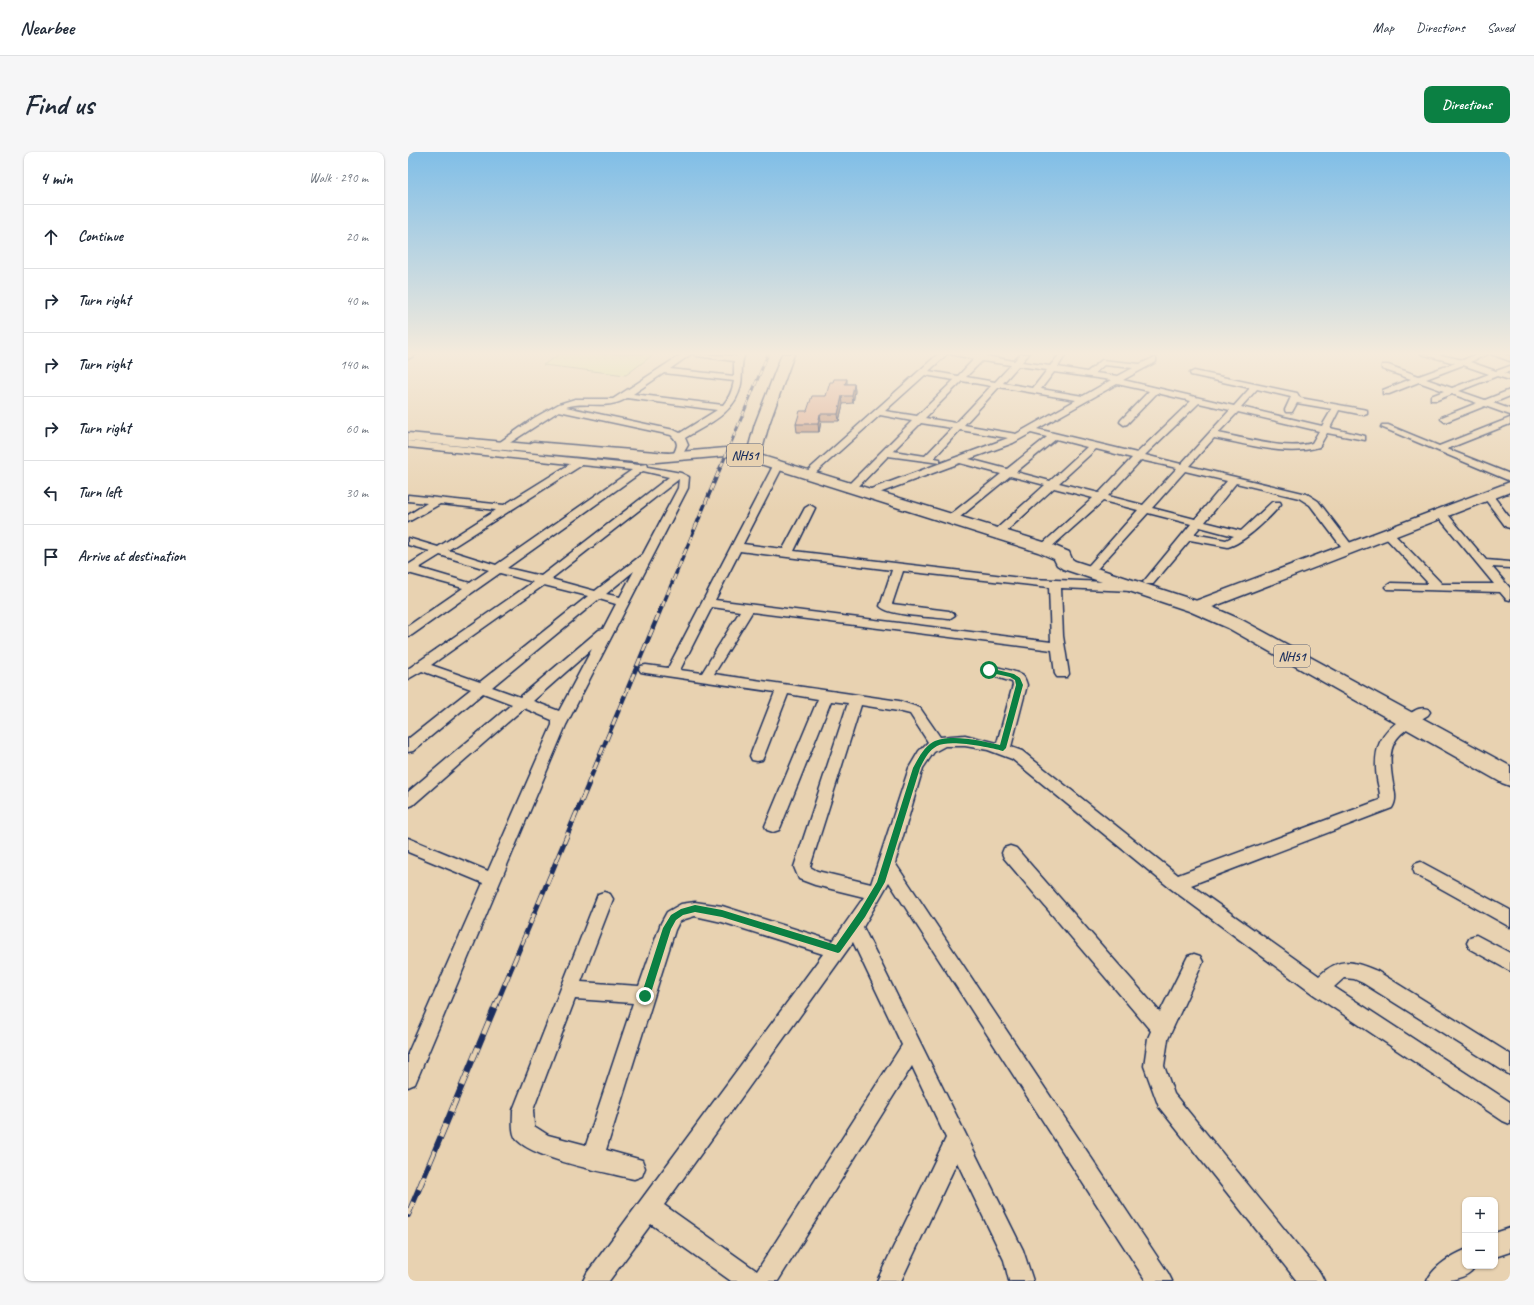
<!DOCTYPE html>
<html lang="en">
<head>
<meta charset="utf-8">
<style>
  :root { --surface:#fff; --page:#f6f6f7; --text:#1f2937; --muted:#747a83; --line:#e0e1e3; --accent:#0b8043 }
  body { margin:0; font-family:Caveat,sans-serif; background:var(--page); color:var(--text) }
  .controls { position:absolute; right:12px; bottom:12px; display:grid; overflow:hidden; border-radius:8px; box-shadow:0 1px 3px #0004 }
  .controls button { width:36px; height:36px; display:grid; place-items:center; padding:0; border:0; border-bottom:1px solid var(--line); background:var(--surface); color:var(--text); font:20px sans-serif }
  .stop { position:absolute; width:12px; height:12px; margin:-9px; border:3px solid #0b8043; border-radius:50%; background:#fff }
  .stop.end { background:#0b8043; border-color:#fff; box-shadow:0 1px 4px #0008 }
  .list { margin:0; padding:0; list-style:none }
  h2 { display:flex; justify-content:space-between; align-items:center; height:52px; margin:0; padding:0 16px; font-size:17px }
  h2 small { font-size:13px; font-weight:400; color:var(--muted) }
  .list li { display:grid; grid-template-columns:26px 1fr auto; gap:12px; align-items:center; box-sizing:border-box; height:64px; padding:0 16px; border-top:1px solid var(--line) }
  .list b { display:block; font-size:15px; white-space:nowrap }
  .list em { font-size:13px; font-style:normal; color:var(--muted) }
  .icon { flex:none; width:22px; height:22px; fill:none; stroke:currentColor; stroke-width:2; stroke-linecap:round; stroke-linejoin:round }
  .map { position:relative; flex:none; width:1102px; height:1129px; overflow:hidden; border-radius:8px }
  header { display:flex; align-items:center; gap:24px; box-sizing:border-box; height:56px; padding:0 20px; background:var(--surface); border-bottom:1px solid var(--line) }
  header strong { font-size:19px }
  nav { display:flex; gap:22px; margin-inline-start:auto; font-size:14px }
  .intro { display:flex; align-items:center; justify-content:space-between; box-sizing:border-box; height:96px; padding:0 24px }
  h1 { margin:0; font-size:28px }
  .button { padding:10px 18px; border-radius:8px; background:var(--accent); color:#fff; font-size:14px; font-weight:700 }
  main { display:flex; gap:24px; padding:0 24px }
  aside { flex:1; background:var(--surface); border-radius:8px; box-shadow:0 1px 3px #0004 }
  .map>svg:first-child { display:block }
  .green { fill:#d4e498; stroke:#788a7b }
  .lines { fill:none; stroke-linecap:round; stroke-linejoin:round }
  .street-casing { stroke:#1b2f5e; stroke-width:3 }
  .secondary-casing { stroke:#1b2f5e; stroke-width:3 }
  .highway-casing { stroke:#1b2f5e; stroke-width:3 }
  .street { fill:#e8d2b1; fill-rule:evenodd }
  .secondary { fill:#e8d2b1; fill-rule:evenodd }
  .highway { fill:#e8d2b1; fill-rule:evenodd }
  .rail-far4-casing { stroke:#1b2f5e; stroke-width:3 }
  .rail-far3-casing { stroke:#1b2f5e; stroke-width:3.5 }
  .rail-far2-casing { stroke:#1b2f5e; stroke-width:4.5 }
  .rail-far1-casing { stroke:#1b2f5e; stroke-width:5 }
  .rail-casing { stroke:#1b2f5e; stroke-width:6 }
  .rail-far4 { stroke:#e8d2b1; stroke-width:2; stroke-dasharray:5.5; stroke-linecap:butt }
  .rail-far3 { stroke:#e8d2b1; stroke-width:2.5; stroke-dasharray:7; stroke-linecap:butt }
  .rail-far2 { stroke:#e8d2b1; stroke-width:3; stroke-dasharray:8; stroke-linecap:butt }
  .rail-far1 { stroke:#e8d2b1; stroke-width:3.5; stroke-dasharray:11; stroke-linecap:butt }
  .rail { stroke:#e8d2b1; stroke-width:4.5; stroke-dasharray:14; stroke-linecap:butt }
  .wall { fill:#bd917c; stroke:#1b2f5e }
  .shaded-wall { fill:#9a7665; stroke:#1b2f5e }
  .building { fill:#dca990; stroke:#1b2f5e }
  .route { fill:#0b8043 }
  .labels { text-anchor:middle; stroke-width:3; stroke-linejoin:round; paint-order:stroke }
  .shield { fill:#e8d2b1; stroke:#586077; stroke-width:1 }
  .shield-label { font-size:13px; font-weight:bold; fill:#1b2f5e }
</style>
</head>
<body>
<header>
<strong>Nearbee</strong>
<nav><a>Map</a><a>Directions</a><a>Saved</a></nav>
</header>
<div class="intro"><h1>Find us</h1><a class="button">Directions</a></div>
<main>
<aside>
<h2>4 min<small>Walk · 290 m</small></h2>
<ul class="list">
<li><svg class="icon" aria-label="ahead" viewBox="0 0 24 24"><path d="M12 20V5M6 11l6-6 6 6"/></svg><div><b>Continue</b></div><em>20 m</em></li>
<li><svg class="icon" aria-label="right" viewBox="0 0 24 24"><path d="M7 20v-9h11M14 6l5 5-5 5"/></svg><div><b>Turn right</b></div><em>40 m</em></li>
<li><svg class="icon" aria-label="right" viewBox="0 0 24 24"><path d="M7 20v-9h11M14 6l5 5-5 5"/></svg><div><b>Turn right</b></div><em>140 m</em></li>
<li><svg class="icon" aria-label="right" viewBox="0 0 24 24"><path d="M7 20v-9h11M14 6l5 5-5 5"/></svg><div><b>Turn right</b></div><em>60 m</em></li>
<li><svg class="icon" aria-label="left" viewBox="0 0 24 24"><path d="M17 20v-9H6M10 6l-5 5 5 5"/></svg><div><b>Turn left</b></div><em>30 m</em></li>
<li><svg class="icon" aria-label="arrive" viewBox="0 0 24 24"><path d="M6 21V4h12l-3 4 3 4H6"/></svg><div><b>Arrive at destination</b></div></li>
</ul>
</aside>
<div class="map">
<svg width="1102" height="1129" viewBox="0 0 1102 1129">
  <rect width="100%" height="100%" fill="#e8d2b1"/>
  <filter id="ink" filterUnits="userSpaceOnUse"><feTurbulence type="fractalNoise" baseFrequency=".025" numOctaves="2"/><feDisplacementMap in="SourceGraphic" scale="8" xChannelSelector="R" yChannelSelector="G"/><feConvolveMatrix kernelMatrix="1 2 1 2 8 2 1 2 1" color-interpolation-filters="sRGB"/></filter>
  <g filter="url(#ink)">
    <path class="green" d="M152 202H246L218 223 135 213Z"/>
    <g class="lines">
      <defs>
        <path id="street" d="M0 202H9L0 207Z
          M274 202H283L262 217 326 224V209L289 204 285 202 328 204 329 202H337C332 211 335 222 333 232 329 260 299 273 277 286L280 293 273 305H267L265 303C270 293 271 291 263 283L151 259 100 292H94L92 290 126 266 151 252 167 247H205ZM256 221 326 229C324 239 321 246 315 253L225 242ZM219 246 309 258 272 281 266 278 158 255C178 248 199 259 219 246Z
          M530 202H539L521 219 550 224 566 207 542 202H580L578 204 606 209 613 202H621L614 210 642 214 652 202H658L650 215 679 220 694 208 732 212 745 206H748V210L715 228 826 254 842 236 783 223 782 221 786 219 889 241 892 246 959 258V262L956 263 931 258 922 276 957 284V288L919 281 911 295C878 305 839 292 806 286L781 314 899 342 910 349 946 396 944 398H936L902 353 891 346 828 331 797 370 833 379 864 350H872L873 352C863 365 836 391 820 395L782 388 745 432H737L735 430 737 428 783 372 740 361 690 416H682L680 414 682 412 730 358 695 349 640 398H632L630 396 632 394 685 346 646 336 593 384 589 385 584 382 585 380 637 333 602 324 546 370 542 371 537 368 538 366 593 322 552 311 463 344 459 345 454 342 455 340 600 286 552 278 526 306 532 307V311L480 304 446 339H438L437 337 438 335 504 269 472 263 403 325H397L395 323 397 321ZM574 209 603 213 587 230 558 225ZM696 213 725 216 710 224 687 221ZM610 214 639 218 625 236 595 231ZM646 220 703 228 675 244 633 237ZM517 223 546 228 509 264 477 259ZM554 229 583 234 548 271 517 266ZM709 232 741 239 713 268 712 270 716 273 719 272 749 241 783 249 729 301 629 277ZM591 235 668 248 608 282 556 273ZM849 237 883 245 877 258 878 260H884L889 251 924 257 914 274 833 255ZM791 251 822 258 773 312 737 303ZM830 260 911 279 904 291C878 299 837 286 810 281ZM513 271 544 276 517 304 485 299ZM623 281 639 285 599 317 561 307 605 291ZM648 287 679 295 642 329 608 320ZM688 297 724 306 691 341 651 331ZM733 308 769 316 735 353 700 344ZM777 319 819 329 787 367 744 356ZM792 375 826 384 818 388 786 382Z
          M1013 202H1029L1055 208 1069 202H1080L1062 210 1088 219 1102 214V219L1096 221 1102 223V228L1089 224 1051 239 1077 248 1102 238V244L1085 251 1102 257V263L1077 254 1037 270 1033 267 1034 265 1069 251 1044 242 1029 248H1023V244L1036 239 1011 230 981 242H975V238L1003 227 974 217V213H980L1011 224 1047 211ZM1055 213 1081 222 1044 236 1018 227Z
          M1083 202H1095L1102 204V209Z
          M1102 266V272L1039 297 1102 322V329L973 275 974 273H980L1031 294Z
          M0 289 231 313 239 312 240 315 273 321 281 325 280 336 158 573 7 932 0 935V901L75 731 0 700V686L80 719 144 573V568L116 556 5 653 0 655V640L104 552 75 541 5 599 0 600V587L63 537 14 519 0 527V517L125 430 92 421 4 483 0 484V474L55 436 0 421V413L22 399 0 393V386L30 395 88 358 32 352 0 370V363L19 351 0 349V343L96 353 162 312 0 295ZM174 313 224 318 88 413 40 398ZM235 319 261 325 133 424 99 416ZM271 327 270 336 235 402 187 439 143 427ZM32 403 81 418 62 431 11 416ZM226 419 212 445 198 442ZM136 433 180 444 72 530 23 513ZM191 447 208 452 195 477 191 478 112 545 84 535ZM184 497 151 559 125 549Z
          M126 290 260 301 265 304 260 307 123 295V291Z
          M370 311 375 314 335 392 375 397 397 356 402 353 407 356 386 399 622 427 724 431 730 435 724 439 653 436 655 484 661 522 659 525H649L647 522 644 498 344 460 306 522 491 549 512 556 532 585 557 583 589 591 605 533 604 530 576 521 574 518 576 515C583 513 609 519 615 524 617 526 618 530 619 533L603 595 614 599 770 723 972 648C973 642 970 634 969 627 965 597 971 581 998 564 1005 560 1011 554 1020 557L1022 560 1020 563C985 585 978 590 985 632 987 641 989 648 984 656L783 733 911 824C932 804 944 809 969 819L1102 902V923L955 831 946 827 936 826 926 835 1102 950V972L1095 969 905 842 762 736 604 607 580 598 557 594H537L526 600 515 616 487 711 760 1121 764 1129H738L481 730 455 775 615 1098 625 1129H601L596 1108 549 1010 493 1129H469L538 986 504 914 370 1129H323L243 1072 201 1129H175L179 1121 415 802 314 770 287 764 277 767 271 770 267 778 198 998 234 1008 237 1016 234 1024 226 1027C197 1020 129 1008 109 988 103 981 105 967 105 958L190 742 196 740 202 742 205 747 173 830 231 834 253 771 259 760 273 752 287 750 314 754 425 789 456 745 407 733 391 727 386 715 440 551 423 549 373 674 371 678 365 680 359 678 357 674 410 547 380 542 356 604 354 608 349 609 344 608 342 604 367 540 238 521 233 520 231 517 233 514 238 513 260 516 365 314ZM332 399 484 418 472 454C479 464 528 465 541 467L547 463 541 459 484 452 495 419 641 435 643 490 307 448ZM304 455 332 459 294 521 272 518ZM453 553 490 559 502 562 520 590 511 599 501 616 463 732 409 719 402 715ZM445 790 494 893 349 1119 256 1053ZM167 847 225 851 178 993 140 983 126 974 125 958Z
          M1079 340 1083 341 1102 366V376L1098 375 1074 343Z
          M1033 358 1037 359 1078 408 1102 410V416L1084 415 1102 436V448L1098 447 1092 440 979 437 977 435 983 431 1021 432 975 383 974 381 975 379H983L1034 432H1086L1029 363 1028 361 1029 359Z
          M602 694 608 696 752 860 780 804 786 802 792 804 795 810 760 887 756 914 766 942 912 1121 916 1129H889L751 955 736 914 740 886 743 879 596 706 594 701 596 696Z
          M1013 710 1102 758V775L1007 722 1005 717 1007 712Z
          M1068 783 1102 801V819L1062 797 1059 791 1062 785Z
          M1102 1076V1100L1087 1105V1081Z
          M1057 1098V1114H1067C1059 1129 1036 1129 1019 1129 1025 1115 1043 1104 1057 1098Z"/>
        <path id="secondary" d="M374 202H386L361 272 352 305 350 308H340L338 305 347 272Z
          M1102 330V340L794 459 788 460 782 459 779 455 782 451Z"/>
        <path id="highway" d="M0 281 237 303 318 296 332 297 642 392 661 400 664 407 667 409 795 451 834 468 1102 614V634L1094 631 820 476 781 459 655 417 649 413 646 407 630 400 330 305 318 304 237 311 0 289Z"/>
      </defs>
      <use href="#street" class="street-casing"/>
      <use href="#secondary" class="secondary-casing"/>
      <use href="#highway" class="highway-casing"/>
      <use href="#street" class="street"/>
      <use href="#secondary" class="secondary"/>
      <use href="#highway" class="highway"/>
      <defs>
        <path id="rail-far4" d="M313 315 360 202"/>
        <path id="rail-far3" d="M254 455 313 314"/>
        <path id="rail-far2" d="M180 632 254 454"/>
        <path id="rail-far1" d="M88 853 181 631"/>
        <path id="rail" d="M0 1063 88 852"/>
      </defs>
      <use href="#rail-far4" class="rail-far4-casing"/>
      <use href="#rail-far3" class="rail-far3-casing"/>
      <use href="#rail-far2" class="rail-far2-casing"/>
      <use href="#rail-far1" class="rail-far1-casing"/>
      <use href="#rail" class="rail-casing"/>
      <use href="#rail-far4" class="rail-far4"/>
      <use href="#rail-far3" class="rail-far3"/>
      <use href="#rail-far2" class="rail-far2"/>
      <use href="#rail-far1" class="rail-far1"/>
      <use href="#rail" class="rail"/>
    </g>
    <path class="wall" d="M439 227V232H446L447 239 445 251 435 252 431 269H413L411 280H389L388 272 399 259 418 244 425 230Z"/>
    <path class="shaded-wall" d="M446 232 447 239 445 251 444 244Z
      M434 244 435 252 431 269 430 262Z
      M412 262 413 269 411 280 410 272Z"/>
    <path class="building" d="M426 227H439L437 232H446L444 244H434L430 262H412L410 272H388L392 259H399L404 244H418L422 230H425Z"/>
  </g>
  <linearGradient id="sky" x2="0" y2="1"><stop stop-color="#80bee7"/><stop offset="0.56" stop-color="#f5ebdc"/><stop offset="1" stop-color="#f5ebdc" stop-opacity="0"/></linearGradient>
  <rect width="1102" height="360" fill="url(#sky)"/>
  <path class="route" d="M581 516 606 522 612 526 615 533 598 596 595 599C581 595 541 587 529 594 520 599 516 608 512 616L477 730 457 765 432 800 430 801 314 765 287 760 275 763 268 768 263 777 242 844 240 846H234L233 844 255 776 263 763 273 757 287 753 314 758 428 793 451 760 469 730 505 616C510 607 515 596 525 590 540 581 576 589 592 593L608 533 607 528 602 525 579 520 578 518Z"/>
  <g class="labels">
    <g class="shield">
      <rect x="319" y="292" width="36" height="22" rx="3"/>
      <rect x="866" y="493" width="36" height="22" rx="3"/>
    </g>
    <g class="shield-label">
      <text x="337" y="308">NH51</text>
      <text x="884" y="509">NH51</text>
    </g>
  </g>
</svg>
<div class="controls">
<button>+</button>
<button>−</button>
</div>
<div class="stop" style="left:581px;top:518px"></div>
<div class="stop end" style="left:237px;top:844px"></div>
</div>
</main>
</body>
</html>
